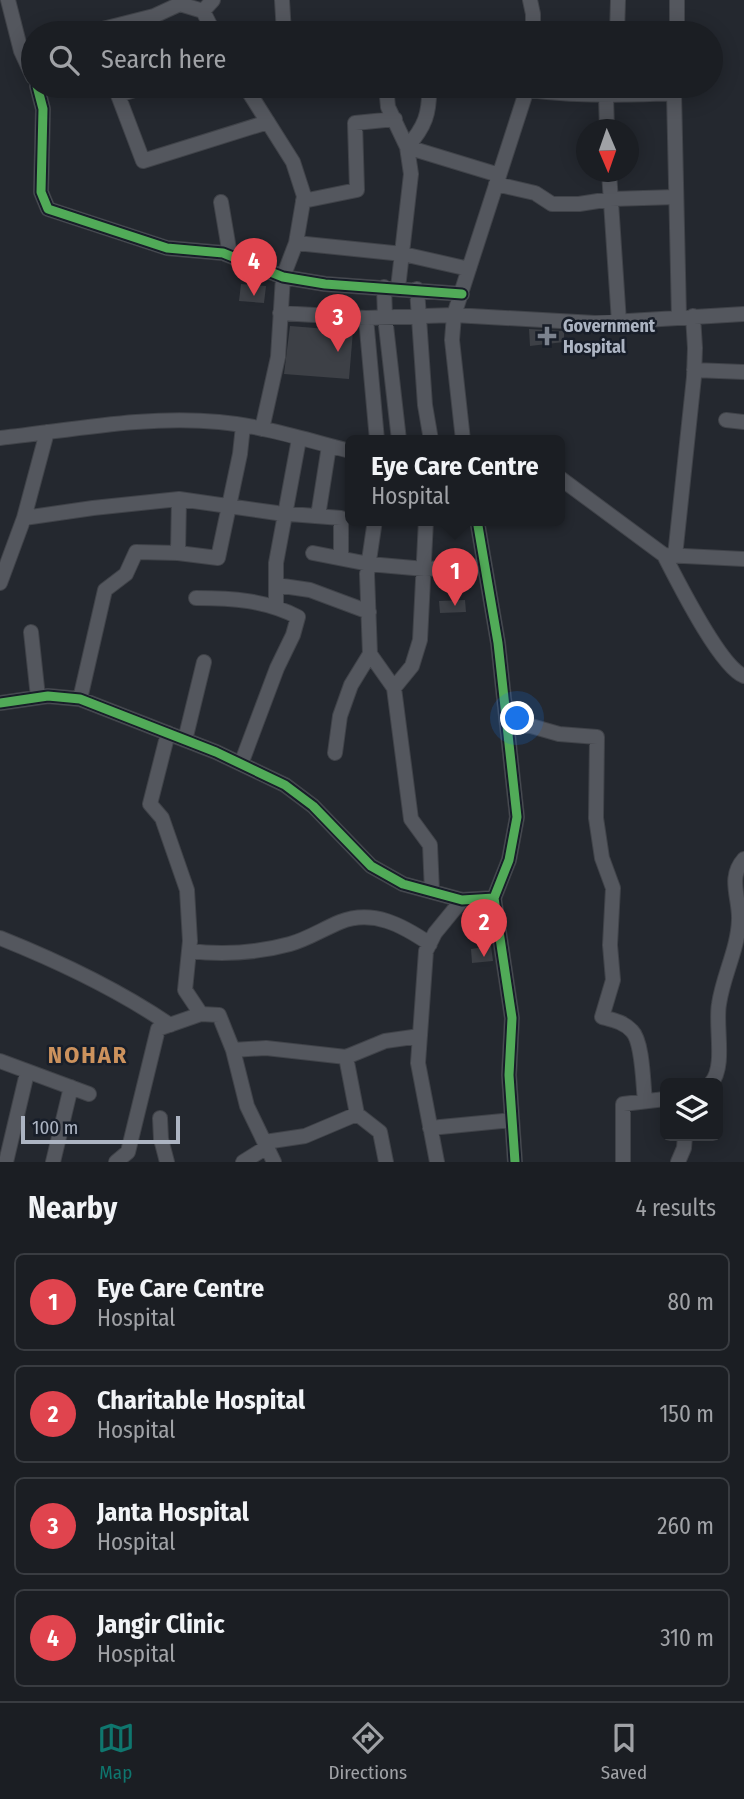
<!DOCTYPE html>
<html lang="en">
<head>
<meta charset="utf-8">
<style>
  :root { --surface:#1b1e23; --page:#282b30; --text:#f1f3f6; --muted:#a0a2a6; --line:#393c41; --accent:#0f766e }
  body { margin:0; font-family:"Fira Sans Condensed",sans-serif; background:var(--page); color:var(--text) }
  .controls { position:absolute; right:21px; bottom:21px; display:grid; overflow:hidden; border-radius:10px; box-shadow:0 4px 18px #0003 }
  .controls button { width:63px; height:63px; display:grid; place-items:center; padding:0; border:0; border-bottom:2px solid var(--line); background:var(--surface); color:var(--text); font:35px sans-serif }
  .compass { position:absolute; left:576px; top:119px; width:63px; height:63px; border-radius:50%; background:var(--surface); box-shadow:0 4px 18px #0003; rotate:178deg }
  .scale { position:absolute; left:21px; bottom:18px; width:159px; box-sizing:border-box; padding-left:7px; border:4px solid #acb4c2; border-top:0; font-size:19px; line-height:24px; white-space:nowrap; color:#acb4c2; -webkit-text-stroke:5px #181e29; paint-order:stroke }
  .you { position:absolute; left:518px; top:719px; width:24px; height:24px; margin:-18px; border:5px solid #fff; border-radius:50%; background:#1a73e8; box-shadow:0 0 0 10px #1a73e833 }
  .badge { display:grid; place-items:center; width:46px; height:46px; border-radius:50%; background:var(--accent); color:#fff; font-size:23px; font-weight:700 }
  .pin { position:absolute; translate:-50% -58px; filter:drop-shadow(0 2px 4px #0008) }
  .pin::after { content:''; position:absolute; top:37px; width:24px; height:21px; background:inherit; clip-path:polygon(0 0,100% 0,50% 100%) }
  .popup { position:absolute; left:345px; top:435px; width:220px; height:91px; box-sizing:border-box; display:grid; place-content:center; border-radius:10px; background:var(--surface); filter:drop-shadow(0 2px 5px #0005); font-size:23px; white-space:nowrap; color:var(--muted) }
  .popup b { font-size:26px; color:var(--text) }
  .popup::after { content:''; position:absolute; left:50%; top:100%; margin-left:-14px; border:14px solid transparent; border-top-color:var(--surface) }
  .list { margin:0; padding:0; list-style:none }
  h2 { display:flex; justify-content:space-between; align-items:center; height:91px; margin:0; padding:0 28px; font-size:30px }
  h2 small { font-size:23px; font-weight:400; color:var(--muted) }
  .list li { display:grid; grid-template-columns:46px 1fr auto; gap:21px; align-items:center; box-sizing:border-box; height:98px; margin:0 14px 14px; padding:0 14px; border:2px solid var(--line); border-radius:10px }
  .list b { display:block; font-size:26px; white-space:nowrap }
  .list p { margin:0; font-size:23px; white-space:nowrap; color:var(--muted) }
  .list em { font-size:23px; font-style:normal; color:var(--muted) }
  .icon { flex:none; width:38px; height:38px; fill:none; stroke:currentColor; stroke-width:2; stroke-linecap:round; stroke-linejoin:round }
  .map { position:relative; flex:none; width:744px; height:1162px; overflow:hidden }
  .search { position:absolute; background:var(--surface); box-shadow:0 4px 18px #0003; left:21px; right:21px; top:21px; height:77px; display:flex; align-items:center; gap:18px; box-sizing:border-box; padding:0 24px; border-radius:38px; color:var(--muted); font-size:26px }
  .sheet { height:539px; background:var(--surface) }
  nav { display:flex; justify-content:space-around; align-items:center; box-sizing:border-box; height:98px; border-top:2px solid var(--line); background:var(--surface); font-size:19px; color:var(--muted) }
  nav a { display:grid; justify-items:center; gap:4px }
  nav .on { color:var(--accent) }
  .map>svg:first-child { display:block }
  .building { fill:#3d4046 }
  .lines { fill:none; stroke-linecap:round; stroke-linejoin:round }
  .minor-casing { stroke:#404349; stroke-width:16 }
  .minor { stroke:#54575e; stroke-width:14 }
  .cycleway-casing { stroke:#181e29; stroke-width:13 }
  .cycleway { stroke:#51ab58; stroke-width:9 }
  .poi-dot { fill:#7c838f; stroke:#181e29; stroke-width:2.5 }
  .labels { text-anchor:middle; stroke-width:5; stroke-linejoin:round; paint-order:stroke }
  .poi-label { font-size:18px; font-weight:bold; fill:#acb4c2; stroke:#181e29; text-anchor:start }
  .district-label { font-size:24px; font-weight:bold; letter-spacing:2px; fill:#cc925d; stroke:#181e29 }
</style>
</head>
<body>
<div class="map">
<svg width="744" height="1162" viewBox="0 0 744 1162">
  <rect width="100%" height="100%" fill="#24282f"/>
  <path class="building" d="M241 284 266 286 264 303 239 301Z
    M290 326 353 331 349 379 284 374Z
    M529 329 564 331V342L530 346Z
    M465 600 466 612 440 613 439 601Z
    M491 946 493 961 472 963 471 949Z"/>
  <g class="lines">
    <defs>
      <path id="minor" d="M8 0 21 51 33 77
        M179 0 180 4 203 11 214 33
        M282 0 284 33
        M530 0 533 14V33
        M677 0V32
        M203 11 213 0
        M87 33 154 16 180 4
        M617 33 618 0
        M37 86 43 109 41 192 48 209 167 248 223 253 283 277 325 284 462 294
        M147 86 118 95 143 161 268 122
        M245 86 293 162 304 196 296 243 283 277 278 357 262 429
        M386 86 388 107 407 147 411 174 398 288
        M429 86C430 113 425 127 407 147L499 175
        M528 90C578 96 623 96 674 93L679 317
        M606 97 607 130
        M609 172 619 322
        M496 184 535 193 552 204H579L611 199 676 197
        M303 201 357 190 355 123 395 119
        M221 202 230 255
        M296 243 403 254 469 269
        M384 287 385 317 399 440
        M417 289 425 405 431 440
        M280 313 366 318 454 315 595 323 744 314
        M366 318 377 440
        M694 370 744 372
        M726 420 744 422
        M0 438C73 430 146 415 219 422 263 426 307 440 350 451
        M463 440 452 340 454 315 528 86
        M560 478 664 555 744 559
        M318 516 329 446
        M24 518 93 508 179 499 277 513 341 518V558
        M375 520 367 574 370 654 394 688 411 819 430 845 432 892
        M477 520 498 643 517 817 509 860 494 898 512 1018 509 1075 515 1162
        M178 553 179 499
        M313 553 369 564 425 569 485 566
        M664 555C677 580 720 667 744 676
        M675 556 694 377 695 348 693 316
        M0 583 24 518 47 432
        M276 585 310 590 369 612
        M196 598C232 598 265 600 298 617L293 635 277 668 241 764
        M276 606V563L299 439
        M31 632 38 697
        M394 688 412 666 420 640 426 520
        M80 699 105 590 126 574 136 552 178 553 218 558 240 454 243 426
        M0 703 48 696 80 699 216 752 285 785 313 806 371 866 403 884 462 900 494 898
        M509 725 531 726 559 734 597 737 596 818 602 858 613 888 610 945 613 980 602 1017C613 1020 624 1022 632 1031 643 1042 643 1085 645 1101
        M168 733 150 804 162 818 187 890 190 941 185 990 201 1014 219 1015 233 1050 247 1106 274 1162
        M185 740 204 662
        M335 753 340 716 351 685 370 654
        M0 938C60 962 117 989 170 1025
        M189 951C223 955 257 953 290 944 308 939 323 929 340 922 373 909 402 925 430 944
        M233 1050 266 1048 346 1057
        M0 1061 89 1094
        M711 1083C726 1067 715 1026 719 1004 723 976 738 949 739 920 740 898 727 878 744 859
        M160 1118 161 1139 167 1162
        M430 1128 512 1120
        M265 1142 305 1136 357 1114
        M6 1162 27 1073
        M53 1162 71 1087
        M116 1162 128 1152 158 1029 201 1014
        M243 1162 267 1147
        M386 1162 380 1132 357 1114 346 1057 385 1041 420 1036
        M437 1162 418 1063 426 951 435 933 462 900
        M623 1162V1104L665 1099
        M678 1162 684 1148 685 1136"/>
    </defs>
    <use href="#minor" class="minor-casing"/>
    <use href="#minor" class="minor"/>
    <defs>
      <path id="cycleway" d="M37 86 43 109 41 192 48 209 167 248 223 253 283 277 325 284 462 294
        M477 520 498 643 517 817 509 860 494 898 512 1018 509 1075 515 1162
        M0 703 48 696 80 699 216 752 285 785 313 806 371 866 403 884 462 900 494 898"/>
    </defs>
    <use href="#cycleway" class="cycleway-casing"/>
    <use href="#cycleway" class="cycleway"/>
  </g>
  <path class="poi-dot" d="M543.5 325.5h7v7h7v7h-7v7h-7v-7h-7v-7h7z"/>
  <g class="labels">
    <g class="poi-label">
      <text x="563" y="332">Government<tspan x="563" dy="21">Hospital</tspan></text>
    </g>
    <g class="district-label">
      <text x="88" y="1063">NOHAR</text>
    </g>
  </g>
</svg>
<div class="controls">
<button><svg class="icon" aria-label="layers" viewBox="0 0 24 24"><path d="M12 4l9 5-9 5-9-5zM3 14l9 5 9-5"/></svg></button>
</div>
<svg class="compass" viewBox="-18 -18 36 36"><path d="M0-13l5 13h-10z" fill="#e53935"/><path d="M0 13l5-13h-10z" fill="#a0a2a6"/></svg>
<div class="scale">100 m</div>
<div class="you"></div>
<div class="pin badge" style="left:455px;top:606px;background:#e0444e">1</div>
<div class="popup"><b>Eye Care Centre</b>Hospital</div>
<div class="pin badge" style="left:484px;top:957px;background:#e0444e">2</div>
<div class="pin badge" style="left:338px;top:352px;background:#e0444e">3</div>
<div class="pin badge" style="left:254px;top:296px;background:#e0444e">4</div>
<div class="search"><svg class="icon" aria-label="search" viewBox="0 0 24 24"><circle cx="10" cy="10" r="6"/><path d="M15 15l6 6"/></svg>Search here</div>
</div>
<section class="sheet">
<h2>Nearby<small>4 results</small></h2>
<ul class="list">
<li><span class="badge" style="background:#e0444e">1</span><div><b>Eye Care Centre</b><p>Hospital</p></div><em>80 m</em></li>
<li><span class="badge" style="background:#e0444e">2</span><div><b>Charitable Hospital</b><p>Hospital</p></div><em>150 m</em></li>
<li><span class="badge" style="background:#e0444e">3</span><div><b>Janta Hospital</b><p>Hospital</p></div><em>260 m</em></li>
<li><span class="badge" style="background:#e0444e">4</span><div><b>Jangir Clinic</b><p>Hospital</p></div><em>310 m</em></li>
</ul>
</section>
<nav>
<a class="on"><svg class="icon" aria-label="map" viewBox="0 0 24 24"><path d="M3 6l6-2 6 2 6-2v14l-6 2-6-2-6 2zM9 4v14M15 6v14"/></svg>Map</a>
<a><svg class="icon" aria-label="directions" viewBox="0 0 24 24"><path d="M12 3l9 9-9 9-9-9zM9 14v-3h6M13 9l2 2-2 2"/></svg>Directions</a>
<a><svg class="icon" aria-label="saved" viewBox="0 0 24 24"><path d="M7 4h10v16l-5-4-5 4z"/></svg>Saved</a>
</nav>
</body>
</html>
